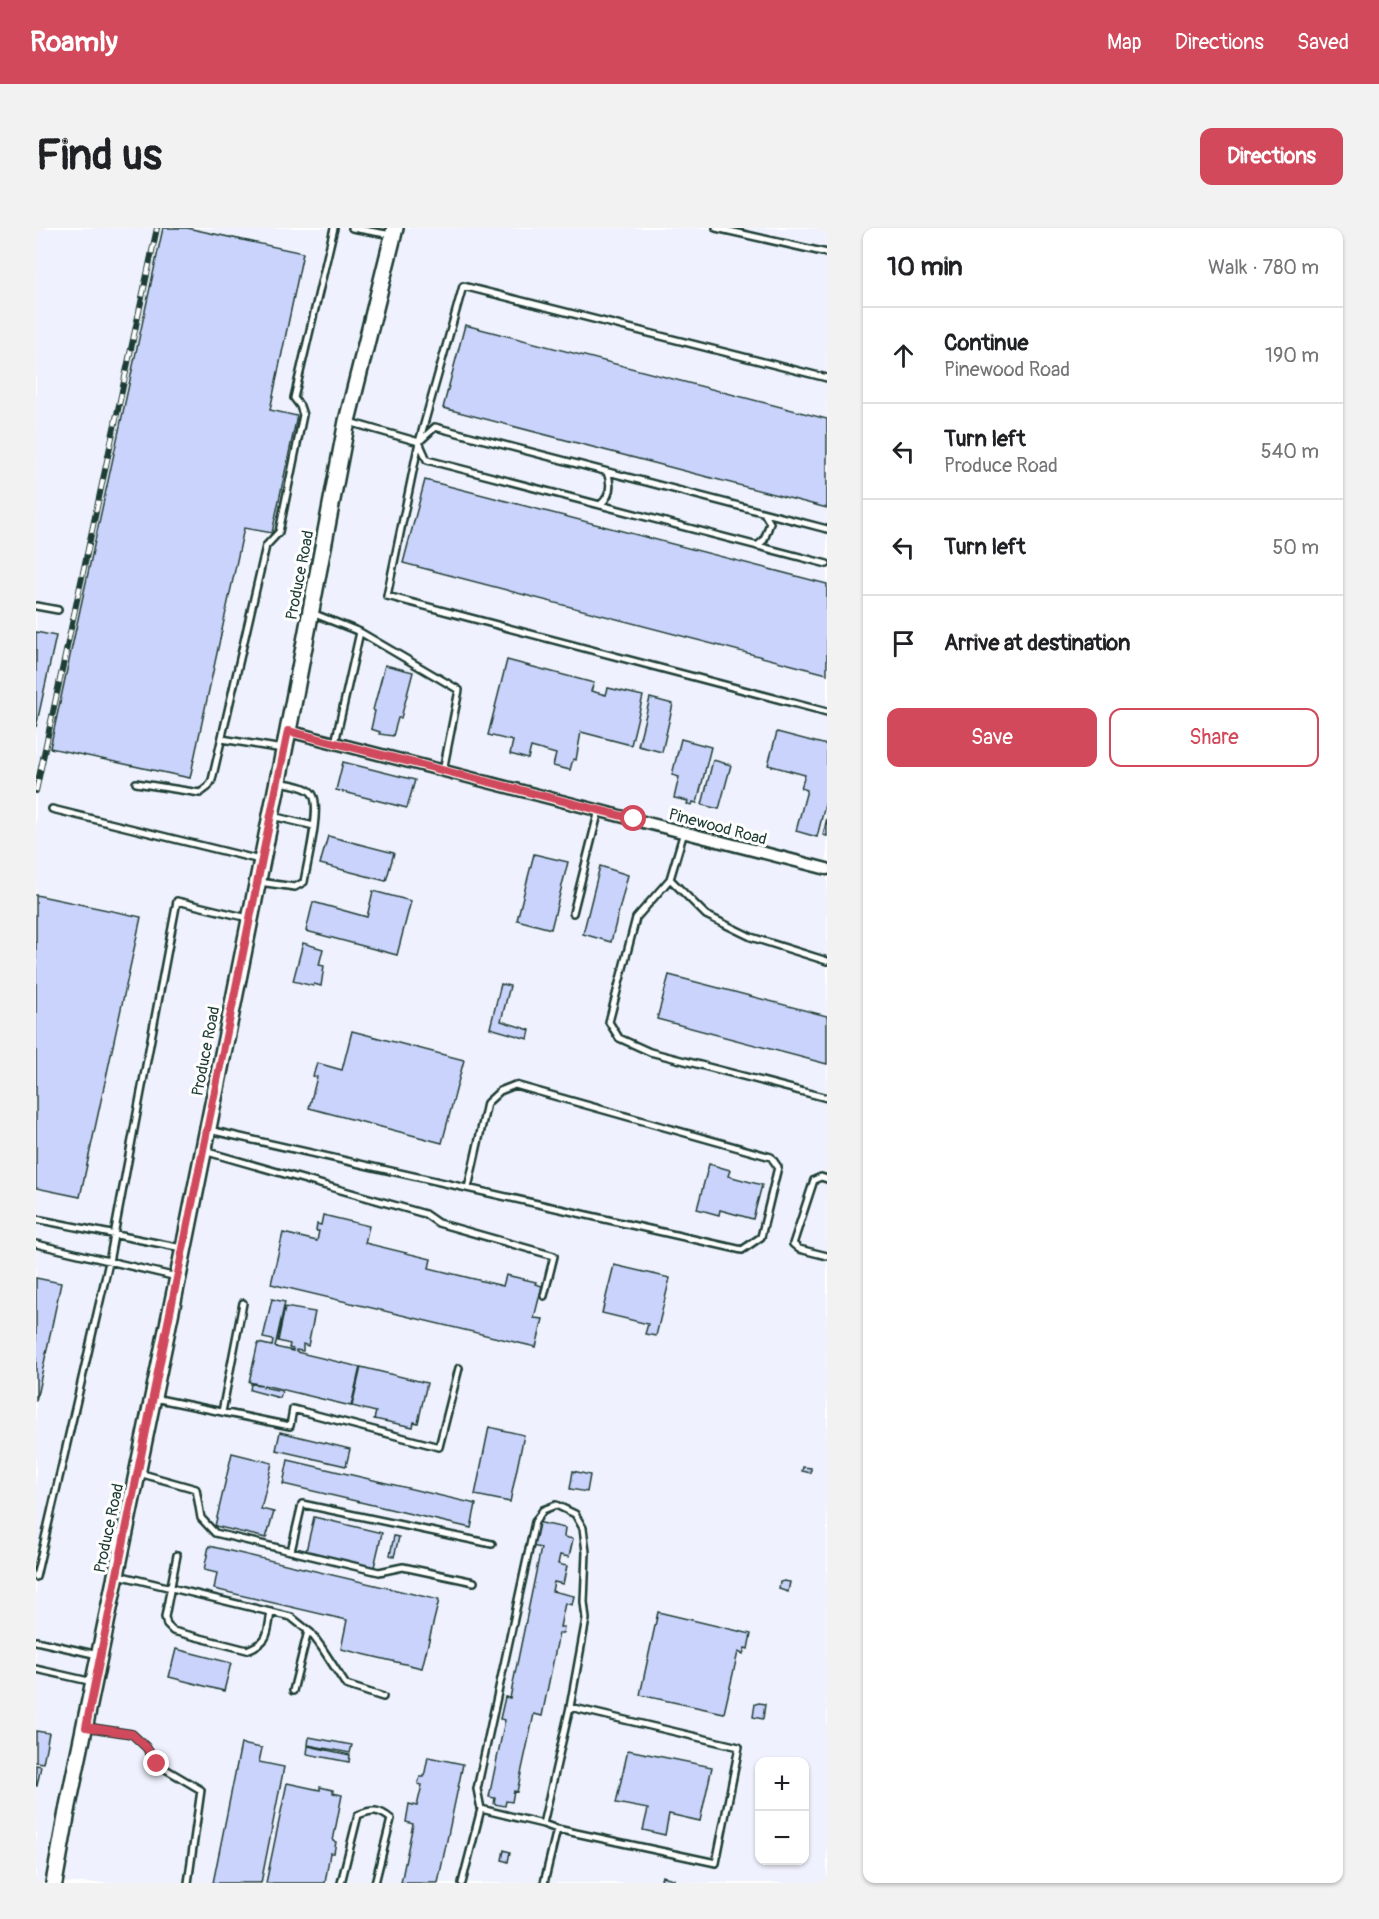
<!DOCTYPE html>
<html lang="en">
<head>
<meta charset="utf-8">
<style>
  :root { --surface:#fff; --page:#f2f2f2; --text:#202124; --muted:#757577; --line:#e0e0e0; --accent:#d1495b }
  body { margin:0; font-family:Pangolin,sans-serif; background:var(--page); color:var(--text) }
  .controls { position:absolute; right:18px; bottom:18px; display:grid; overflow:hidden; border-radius:12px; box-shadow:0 2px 4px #0004 }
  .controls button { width:54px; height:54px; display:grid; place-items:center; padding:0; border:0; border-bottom:2px solid var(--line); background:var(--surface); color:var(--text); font:30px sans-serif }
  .stop { position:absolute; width:18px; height:18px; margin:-14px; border:4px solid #d1495b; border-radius:50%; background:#fff }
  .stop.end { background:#d1495b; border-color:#fff; box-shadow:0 2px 6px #0008 }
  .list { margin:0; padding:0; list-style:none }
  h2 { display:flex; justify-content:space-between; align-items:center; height:78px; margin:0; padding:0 24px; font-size:26px }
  h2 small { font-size:20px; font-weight:400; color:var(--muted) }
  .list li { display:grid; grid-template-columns:39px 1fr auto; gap:18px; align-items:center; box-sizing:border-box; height:96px; padding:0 24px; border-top:2px solid var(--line) }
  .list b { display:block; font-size:22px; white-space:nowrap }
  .list p { margin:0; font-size:20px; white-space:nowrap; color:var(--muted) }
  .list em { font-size:20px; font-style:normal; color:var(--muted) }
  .actions { display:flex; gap:12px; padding:18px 24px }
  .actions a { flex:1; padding:14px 0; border:2px solid var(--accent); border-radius:12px; text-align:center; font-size:21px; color:var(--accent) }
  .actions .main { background:var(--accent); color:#fff }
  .icon { flex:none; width:33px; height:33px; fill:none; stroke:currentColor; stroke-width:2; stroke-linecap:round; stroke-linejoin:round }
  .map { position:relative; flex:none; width:791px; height:1655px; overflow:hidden; border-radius:12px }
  header { display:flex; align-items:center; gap:36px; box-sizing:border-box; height:84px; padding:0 30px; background:var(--accent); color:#fff }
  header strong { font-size:28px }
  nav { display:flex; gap:33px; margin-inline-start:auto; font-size:21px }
  .intro { display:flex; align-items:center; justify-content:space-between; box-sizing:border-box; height:144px; padding:0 36px }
  h1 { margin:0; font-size:42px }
  .button { padding:15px 27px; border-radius:12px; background:var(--accent); color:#fff; font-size:21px; font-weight:700 }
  main { display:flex; gap:36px; padding:0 36px }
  aside { flex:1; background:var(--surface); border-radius:12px; box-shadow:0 2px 4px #0004 }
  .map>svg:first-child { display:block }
  .built { fill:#eff2fe; fill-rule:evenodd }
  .building { fill:#cad3fb; stroke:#1f3d34; stroke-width:1.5 }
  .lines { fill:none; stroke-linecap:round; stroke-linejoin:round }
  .lane-casing { stroke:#1f3d34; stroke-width:10 }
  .street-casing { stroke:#1f3d34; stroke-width:15 }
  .secondary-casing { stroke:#1f3d34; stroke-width:20 }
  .lane { stroke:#fff; stroke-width:5 }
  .street { stroke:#fff; stroke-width:10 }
  .secondary { stroke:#fff; stroke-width:15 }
  .rail-casing { stroke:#1f3d34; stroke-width:6 }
  .rail { stroke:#fff; stroke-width:4; stroke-dasharray:11; stroke-linecap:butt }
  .route { stroke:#d1495b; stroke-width:8 }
  .labels { text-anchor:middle; stroke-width:6; stroke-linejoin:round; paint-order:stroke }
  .street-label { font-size:16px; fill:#1f3d34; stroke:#fff }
</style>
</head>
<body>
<header>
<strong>Roamly</strong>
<nav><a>Map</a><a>Directions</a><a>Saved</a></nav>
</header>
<div class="intro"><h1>Find us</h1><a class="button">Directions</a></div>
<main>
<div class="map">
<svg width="791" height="1655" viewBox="0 0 791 1655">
  <rect width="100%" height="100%" fill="#fff"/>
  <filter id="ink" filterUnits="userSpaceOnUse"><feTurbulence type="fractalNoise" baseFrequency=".0167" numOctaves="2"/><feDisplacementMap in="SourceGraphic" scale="12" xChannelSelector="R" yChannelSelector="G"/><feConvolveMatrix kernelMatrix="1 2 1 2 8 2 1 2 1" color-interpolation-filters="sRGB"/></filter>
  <g filter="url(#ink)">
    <path class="built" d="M0 0H791V1655H0ZM724 1534H768V1632H724Z"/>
    <path class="building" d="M127 0H151L267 25 234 182 261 188 236 305 208 300 154 550 14 520Z
      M429 97 791 191V280L407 180Z
      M389 252 791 356V446L367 335Z
      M0 404 20 408 0 499Z
      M471 432 558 455 555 463 570 467 572 460 607 468 595 517 545 504 540 532 537 531 534 542 517 538 520 526 495 519 492 531 474 526 477 513 452 507Z
      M349 437 377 444 365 490H362L357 508 343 506 344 504 335 501 339 483 337 482Z
      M614 470 637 476 626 524 602 518Z
      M741 504 791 517V569L781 609 760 603 771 562 765 560 769 547 732 537Z
      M645 511 675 519 661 575 657 574 656 577 651 576 652 573 638 570 643 549 636 547Z
      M677 532 695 537 683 581 666 577Z
      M307 534 379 552 371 580 300 562Z
      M791 590V608L787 607Z
      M292 608 358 625 350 653 284 636Z
      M498 626 532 634 515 701 481 692Z
      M564 638 592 647 575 714 547 706Z
      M337 663 375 673 361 727 270 703 277 674 331 689Z
      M0 667 105 689 44 969 0 960Z
      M267 715 287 721 283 737 288 738 285 758 278 756 277 758 257 753Z
      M633 747 791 788V836L621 791Z
      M465 756 474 758 465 793 494 802 492 811 454 800Z
      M316 803 428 832 406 915 273 880 281 849 277 848 281 835 306 842Z
      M673 936 694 942 692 948 726 957 717 991 684 982 683 987 661 981Z
      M287 987 333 998 329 1015 395 1031 393 1040 467 1058 470 1047 500 1054 499 1056 506 1058 498 1090 507 1091 500 1119 235 1056 247 1005 281 1013 283 1003H280L281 996 285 997Z
      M578 1037 634 1050 620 1108 609 1106 612 1096 566 1085Z
      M0 1050 25 1055 0 1173Z
      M236 1071 249 1074 239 1119 257 1123V1121L253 1120 254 1116 242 1113 249 1079 279 1084 272 1118 267 1116V1123L260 1122V1124L324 1139 315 1178 228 1157 227 1159 246 1163 244 1170 214 1162 215 1156 226 1157 213 1154 222 1115 236 1118 237 1112 227 1110Z
      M325 1139 391 1155 382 1195 378 1194 377 1199 338 1191 340 1184 316 1178Z
      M453 1199 488 1207 474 1274 439 1267Z
      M244 1204 314 1221 310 1238 240 1222Z
      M196 1225 236 1235 225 1281 238 1284 230 1310 179 1298Z
      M252 1232 440 1276 435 1300 247 1256Z
      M767 1239 775 1240V1245L766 1243Z
      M537 1243 554 1247 551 1264 534 1261Z
      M278 1289 346 1305 338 1339 270 1323Z
      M501 1294 529 1300 528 1309 537 1311 533 1329 524 1327 522 1336 531 1338 527 1356 518 1354 516 1363 538 1368 536 1377 529 1375 524 1399H528L527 1405H523L506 1488 498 1486 481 1564 478 1563 476 1574 470 1573 469 1578 458 1576 459 1570 453 1569 469 1492 464 1491 469 1469 474 1470 505 1320 496 1318Z
      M358 1308 363 1309 358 1329 354 1327Z
      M173 1318 403 1372 386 1440 305 1421 311 1392 178 1361 181 1345 168 1342Z
      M748 1353 754 1354 752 1364 743 1361 744 1354Z
      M622 1384 715 1406 712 1421 709 1420 707 1426 702 1424 688 1485 604 1467Z
      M140 1421 195 1435 188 1463 133 1449Z
      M723 1475 729 1476 727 1491 717 1489 719 1476Z
      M0 1503 13 1505 7 1535 0 1534Z
      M273 1509 316 1517 314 1525 272 1517Z
      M205 1516 226 1520 223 1534 248 1539 225 1655H177Z
      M272 1518 314 1527 313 1534 271 1526Z
      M592 1522 676 1539 664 1593 633 1586 629 1607 607 1602 612 1581 580 1575Z
      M392 1529 427 1536 402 1655H365L377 1596 370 1594 373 1576 381 1578 386 1557 382 1556 384 1549H388Z
      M0 1537 5 1538 1 1558H0Z
      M251 1555 284 1562V1559L297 1562V1565L306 1567 297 1613 300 1614 298 1625H294L289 1655H230Z
      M468 1622 474 1624 472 1634 466 1632Z
      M626 1648 638 1651 637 1655H624Z"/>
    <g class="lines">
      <defs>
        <path id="lane" d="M316 0 356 7
          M680 0 791 25
          M791 150 427 58 383 214 391 232 791 336
          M313 194 383 214 351 368 791 484
          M384 213 399 199 791 301
          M564 277C575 268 576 257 571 244
          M721 318 728 312 734 295 728 285
          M0 378 22 382
          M276 385 324 404 299 515
          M324 404 423 462 407 543
          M186 511 247 521
          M100 555 164 565 172 559 176 552 230 318 243 304 267 187 264 178 258 170 298 0
          M16 581 224 632
          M236 588 278 598
          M648 604 634 651 600 690 573 794 583 810 614 824 791 870
          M634 651 670 687 715 709 791 733
          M223 654 259 659 268 654C271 636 285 581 277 567 273 558 252 556 243 554
          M537 685 563 582
          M173 902 706 1022 725 1009 742 939 735 929 479 857 464 863 451 875 432 960
          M168 923 389 986 402 995 518 1028 508 1068
          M791 951 785 949 778 952 757 1016 763 1021 791 1028
          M0 991 146 1020
          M0 1016 141 1049
          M118 1170 254 1198 257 1181 403 1219 423 1140
          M186 1184 207 1075
          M103 1245 160 1261 165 1290 179 1305 343 1344 367 1339 438 1354
          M255 1323 266 1276 456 1316
          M141 1327 129 1389 131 1397 137 1403 211 1422C234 1413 231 1406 235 1384
          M82 1347 255 1389 275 1405 286 1420 310 1457 347 1469
          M0 1349 73 1034 141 673 212 690
          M0 1413 62 1427
          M0 1441 57 1454
          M257 1463 272 1403
          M534 1479 703 1519 680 1635 521 1601 507 1596Z
          M50 1499 96 1506 110 1519 121 1536 165 1562 152 1655
          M445 1581 441 1561 499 1294 507 1282 520 1277 539 1286 547 1300 550 1324 548 1374 550 1391 534 1479
          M305 1655 322 1587C336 1581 343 1581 355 1591L339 1655
          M426 1655 445 1581 507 1596
          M508 1655 521 1601"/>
        <path id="street" d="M252 503 791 641"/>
        <path id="secondary" d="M18 1655 32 1578 142 1049 252 503 311 193 359 0"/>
      </defs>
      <use href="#lane" class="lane-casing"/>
      <use href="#street" class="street-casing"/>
      <use href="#secondary" class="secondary-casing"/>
      <use href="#lane" class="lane"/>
      <use href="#street" class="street"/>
      <use href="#secondary" class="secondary"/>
      <defs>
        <path id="rail" d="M0 563 121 0"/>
      </defs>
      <use href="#rail" class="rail-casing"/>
      <use href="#rail" class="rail"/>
    </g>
  </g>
  <g class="lines" filter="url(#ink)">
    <path class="route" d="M121 1536 110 1519 96 1506 50 1499 252 503 598 591"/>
  </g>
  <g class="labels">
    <g class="street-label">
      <text transform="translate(263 347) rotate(-79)" y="6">Produce Road</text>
      <text transform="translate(682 598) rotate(15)" y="6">Pinewood Road</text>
      <text transform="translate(169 823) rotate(-79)" y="6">Produce Road</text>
      <text transform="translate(72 1300) rotate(-78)" y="6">Produce Road</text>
    </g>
  </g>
</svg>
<div class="controls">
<button>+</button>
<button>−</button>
</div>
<div class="stop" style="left:598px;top:591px"></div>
<div class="stop end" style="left:121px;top:1536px"></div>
</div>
<aside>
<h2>10 min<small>Walk · 780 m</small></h2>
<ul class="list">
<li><svg class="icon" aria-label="ahead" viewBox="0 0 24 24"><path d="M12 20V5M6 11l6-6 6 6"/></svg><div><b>Continue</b><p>Pinewood Road</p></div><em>190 m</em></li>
<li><svg class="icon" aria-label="left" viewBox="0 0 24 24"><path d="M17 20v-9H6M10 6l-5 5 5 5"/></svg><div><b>Turn left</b><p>Produce Road</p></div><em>540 m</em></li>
<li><svg class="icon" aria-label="left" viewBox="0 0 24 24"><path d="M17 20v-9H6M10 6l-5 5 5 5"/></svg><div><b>Turn left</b></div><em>50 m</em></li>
<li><svg class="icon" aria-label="arrive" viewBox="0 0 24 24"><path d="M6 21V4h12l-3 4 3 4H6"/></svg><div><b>Arrive at destination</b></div></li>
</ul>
<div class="actions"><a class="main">Save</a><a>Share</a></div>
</aside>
</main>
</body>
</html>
